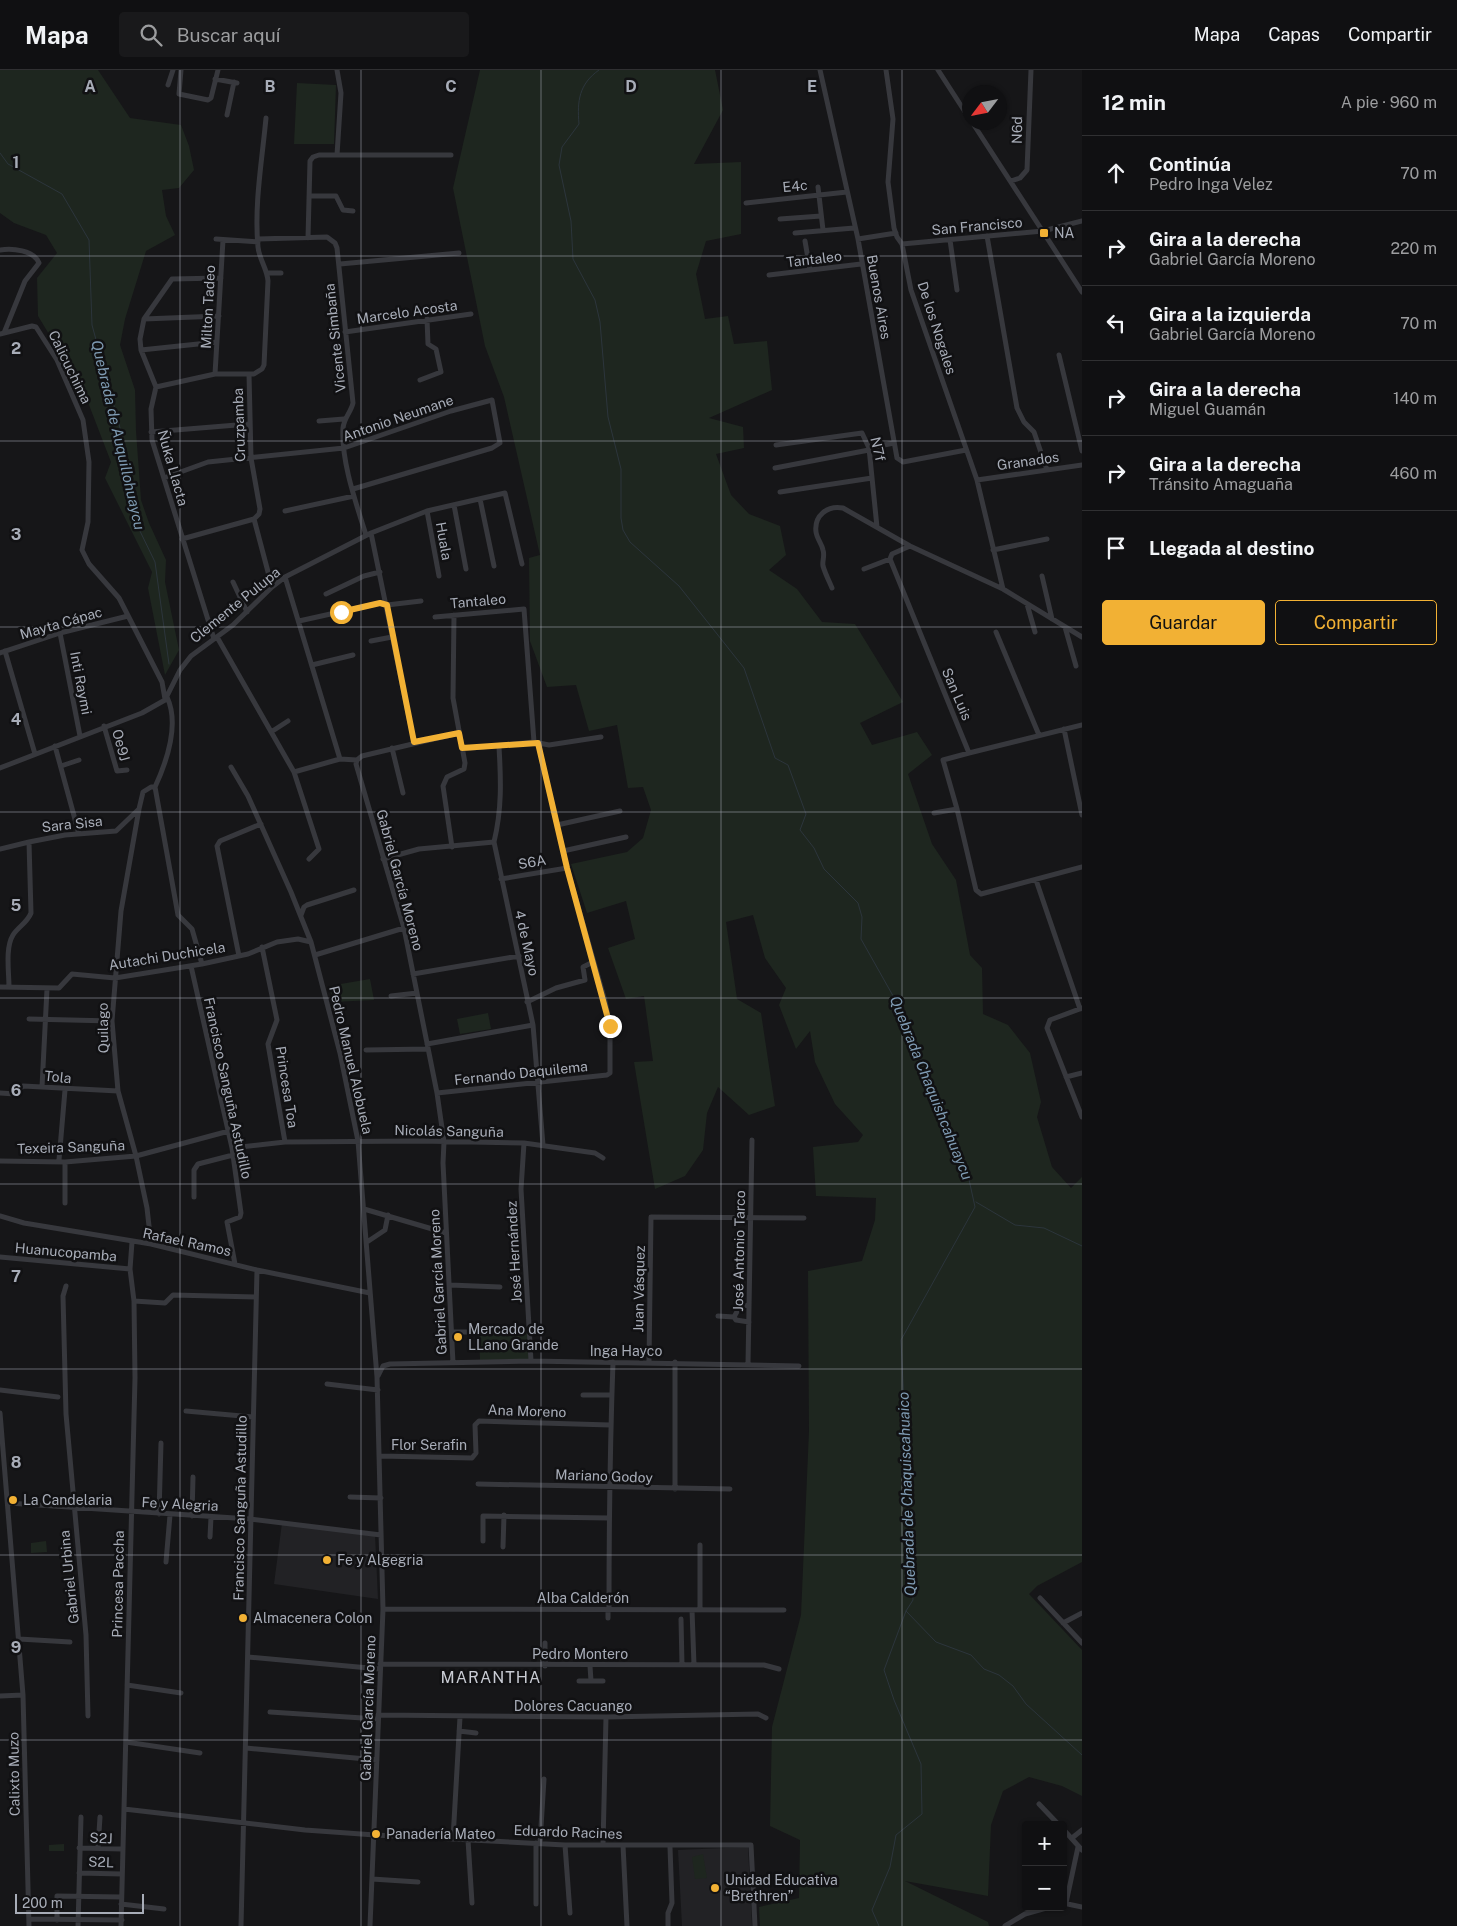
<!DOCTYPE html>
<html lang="es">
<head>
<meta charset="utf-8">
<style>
  :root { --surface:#101012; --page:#19191b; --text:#f1f3f6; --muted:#9c9d9f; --line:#303032; --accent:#f2b134 }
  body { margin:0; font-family:"Public Sans",sans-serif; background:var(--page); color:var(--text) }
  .controls { position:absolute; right:15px; bottom:15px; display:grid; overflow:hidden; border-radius:5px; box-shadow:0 1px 4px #0004 }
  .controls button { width:45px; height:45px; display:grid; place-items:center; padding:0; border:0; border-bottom:1px solid var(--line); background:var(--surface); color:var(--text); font:25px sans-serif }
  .compass { position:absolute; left:962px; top:15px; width:45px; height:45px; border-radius:50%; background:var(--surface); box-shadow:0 1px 4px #0004; rotate:238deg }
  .scale { position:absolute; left:15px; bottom:12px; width:129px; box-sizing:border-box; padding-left:5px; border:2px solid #a8adb8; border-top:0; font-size:14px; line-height:18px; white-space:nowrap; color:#a8adb8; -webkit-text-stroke:4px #111113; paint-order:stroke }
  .stop { position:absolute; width:15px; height:15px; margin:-11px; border:4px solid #f2b134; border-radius:50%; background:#fff }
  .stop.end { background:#f2b134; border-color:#fff; box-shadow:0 1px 5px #0008 }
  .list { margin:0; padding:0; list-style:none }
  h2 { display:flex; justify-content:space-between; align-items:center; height:65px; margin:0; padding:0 20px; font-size:21px }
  h2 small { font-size:16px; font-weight:400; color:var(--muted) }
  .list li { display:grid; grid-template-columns:32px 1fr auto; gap:15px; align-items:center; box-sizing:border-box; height:75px; padding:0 20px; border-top:1px solid var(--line) }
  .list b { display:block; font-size:19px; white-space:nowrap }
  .list p { margin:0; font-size:16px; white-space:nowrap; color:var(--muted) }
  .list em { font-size:16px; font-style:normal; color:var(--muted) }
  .actions { display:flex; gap:10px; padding:15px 20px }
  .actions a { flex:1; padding:11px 0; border:1px solid var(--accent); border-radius:5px; text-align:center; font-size:18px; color:var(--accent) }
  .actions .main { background:var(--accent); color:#111 }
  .icon { flex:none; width:28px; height:28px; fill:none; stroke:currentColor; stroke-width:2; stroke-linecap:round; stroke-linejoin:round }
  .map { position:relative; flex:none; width:1082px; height:1856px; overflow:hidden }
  header { display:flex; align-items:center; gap:30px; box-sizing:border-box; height:70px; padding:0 25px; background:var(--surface); border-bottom:1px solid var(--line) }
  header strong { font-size:24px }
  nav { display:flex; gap:28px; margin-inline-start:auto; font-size:18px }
  .search { width:350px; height:45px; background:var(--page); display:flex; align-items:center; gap:12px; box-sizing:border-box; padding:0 18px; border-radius:5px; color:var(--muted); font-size:19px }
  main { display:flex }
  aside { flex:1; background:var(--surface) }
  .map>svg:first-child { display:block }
  .built { fill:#222225 }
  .green { fill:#1e261f }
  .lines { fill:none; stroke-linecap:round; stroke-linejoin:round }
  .stream { stroke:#2c353c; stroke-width:1 }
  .minor { stroke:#37383d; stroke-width:5 }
  .route { stroke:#f2b134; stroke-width:6 }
  .grid { fill:none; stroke:#a8adb8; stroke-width:1; stroke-opacity:0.55 }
  .poi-dot { fill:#f2b134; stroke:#111113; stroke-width:2 }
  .labels { text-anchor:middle; stroke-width:5; stroke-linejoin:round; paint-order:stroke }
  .street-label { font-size:14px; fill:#a8adb8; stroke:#111113 }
  .poi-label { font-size:14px; fill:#a8adb8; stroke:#111113; text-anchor:start }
  .water-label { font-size:15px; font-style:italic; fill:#7f9bb3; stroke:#111113 }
  .quarter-label { font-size:16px; letter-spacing:1px; fill:#c9ccd4; stroke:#111113 }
  .grid-label { font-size:16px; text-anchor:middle; font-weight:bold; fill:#a8adb8; stroke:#111113; stroke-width:5; stroke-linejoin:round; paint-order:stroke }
</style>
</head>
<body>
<header>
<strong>Mapa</strong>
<div class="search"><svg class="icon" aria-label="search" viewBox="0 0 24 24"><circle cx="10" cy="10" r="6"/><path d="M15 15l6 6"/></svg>Buscar aquí</div>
<nav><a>Mapa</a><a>Capas</a><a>Compartir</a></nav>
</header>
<main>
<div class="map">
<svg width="1082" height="1856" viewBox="0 0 1082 1856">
  <rect width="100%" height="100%" fill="#161618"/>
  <path class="built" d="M282 1453 375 1465 378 1529 274 1514Z
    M748 1777 752 1856H682L678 1780Z"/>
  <path class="green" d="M0 0H98L130 48 181 55 189 76 194 100 179 118 162 120 166 146 175 165 146 181 125 249 120 275 135 320 136 361 141 430 149 453 166 490 165 512 179 580 165 605 148 518 152 502 105 408 111 392 84 322 38 246 37 208 57 183 46 165 14 153 0 143Z
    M480 0H715L723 40 694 94 741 92V164L706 171 696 204 705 249 728 246 734 274 767 271 772 320 709 348 743 357 744 378 716 384 731 425 749 444 780 456 786 485 769 500 797 519 822 552 855 554 903 632 860 653 872 675 917 662 932 685 908 704 932 774 956 810 970 885 982 898 983 944 1008 955 1030 983 1041 1032 1037 1047 1052 1097 1071 1118 1082 1107V1492L1037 1516 1029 1524 1082 1580V1726L1062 1716 1029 1707 1003 1721 991 1755 988 1826 905 1811 988 1852 989 1856H760L759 1837 799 1828 800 1770 770 1756 772 1657 801 1545 809 1361 808 1201 862 1191 875 1150 876 1128 816 1126 813 1077 858 1072 863 1065 835 1034 815 992 810 961 796 979 779 935 786 918 765 888 753 845 726 852 737 929 761 943 775 1036 749 1045 718 1017 707 1043 703 1080 685 1106 655 1119 634 992 653 991 644 926 626 929 608 878 635 869 626 831 587 843 571 794 627 782 643 768 651 740 643 717 628 718 617 655 589 661 576 615 547 617 530 571 529 488 540 485 504 327 485 276 453 118Z
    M297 13 336 15 334 74H294Z
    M370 909 374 930 333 932 329 916Z
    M488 943 491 959 460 964 457 949Z
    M527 1262 529 1289 480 1290 479 1265Z
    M46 1471 47 1482 31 1483V1473Z
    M64 1774V1781H49V1775Z
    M703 1784 707 1808 695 1809 692 1787Z"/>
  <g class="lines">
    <path class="stream" d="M599 0C579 14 577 31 579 54L562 77 559 95 571 151 573 189 595 230 600 252 608 347 621 399V448L623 460 630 472 679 516 744 598 775 688 788 695 806 744 800 760 814 778 824 799 858 833 862 847 861 869 901 940 968 1105 975 1137 901 1270 913 1530 906 1541 884 1600 894 1630 921 1694 922 1744 896 1765 890 1797 872 1840 879 1856
      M0 83 8 94 62 124 89 170 92 255 123 369 138 457 155 492 169 594
      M976 1132 1015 1155 1044 1158 1082 1176
      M906 1541 936 1572 971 1585 984 1599 999 1605 1013 1616 1026 1634 1082 1685"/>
    <path class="minor" d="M181 0 179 24 208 30 211 28 218 0
      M337 0 341 23 337 85
      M820 0 858 169 897 388 903 392 966 380
      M886 0 893 49 888 112 894 158 897 167 902 174 911 220 977 410 1003 519
      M938 0 969 48
      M215 9 237 13
      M168 15 173 0
      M227 45 234 12
      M972 52 1082 222
      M1011 111 1020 108 1027 100 1031 0
      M818 117 823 160
      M309 126H336L343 140 353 141
      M746 133 847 122
      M780 149 821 146
      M795 163 854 158
      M987 166 1017 338 1024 352 1034 362 1047 400
      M308 168 310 91 313 87 319 85H451
      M216 169 258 172
      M258 169 327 167 335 173 337 178 353 333C351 342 344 348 343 358 341 391 356 433 366 465
      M858 169 896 163
      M950 170 957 220
      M805 171 810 200
      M902 174 1043 161 1082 151
      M0 180C12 178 34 180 39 193L25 211 4 263
      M340 194 459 183
      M267 203H281
      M769 205 861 194
      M144 249 219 246
      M345 262 471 244
      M0 264 32 256 36 257 57 290 83 350 89 392 88 452 82 480 89 494 119 528 162 612 165 629
      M141 280 217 272
      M1059 285 1082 381
      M215 304 223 170
      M249 304 251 388 260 439 259 444 254 449 272 517
      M420 310 441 302 436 279 428 274 427 249
      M156 317 215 304H254L262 299 264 295 268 211C267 198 259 189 258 177 254 135 262 91 266 48
      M319 351 344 349
      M151 362 249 354
      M776 375 862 363 869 378 877 457
      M869 378 894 373
      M775 398 869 380
      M164 408 208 392 344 378 451 341 492 330 500 373 492 378 353 419
      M977 410 1082 395
      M780 422 872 408
      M480 429 494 496
      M454 435 466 499
      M285 441 354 426
      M427 441 439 506
      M371 463 414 672
      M182 469 254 449
      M910 476 892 484 890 489 969 683 1082 655
      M993 480 1047 469
      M864 499 890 489
      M1042 506 1052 549
      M285 507 340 689
      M233 512 247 542
      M832 518C829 511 825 503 823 496 822 491 825 486 823 480 822 474 817 469 816 462 814 446 827 435 843 438L910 476 1003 519 1082 567
      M326 524 364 506 380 502
      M1027 534 1035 562
      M435 547 524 539 534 672
      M299 551 380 533 387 535 421 531
      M1065 557 1076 596
      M996 562 1039 665
      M60 563 80 666
      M217 567 294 702 319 779 309 789
      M214 569 152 370 151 339 156 317 141 280 140 269 144 249 172 209 221 208
      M371 571 392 567
      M5 581 35 684
      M0 583 60 563 128 546
      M312 595 353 585
      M104 656 117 701 127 700
      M1064 659 1082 745
      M271 662 288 651
      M55 676 79 764
      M499 677C501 710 502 739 494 772L533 955 543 1075
      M392 678 403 723
      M462 679 534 672 549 675 601 667
      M61 696 79 690
      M231 697 248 726 291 822 311 872 340 983 358 1071 377 1307 383 1539 370 1856
      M0 698 142 643 165 630 180 600 191 586 233 555 272 517 285 507 371 463 427 441 505 423 522 494
      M294 702 340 689 357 690
      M155 717 178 845 192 859 202 894
      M155 717C167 691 180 655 167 627
      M139 739 121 841 112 951 118 1021 136 1086 147 1138 151 1174
      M957 739 943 690 969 683
      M934 743 957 739 976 820 981 824 1082 797
      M557 755 620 741
      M29 772 65 765 116 761 139 739 143 722 151 717H155
      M452 777 443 716 447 707 464 699 465 693 453 628 454 545
      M0 779 29 772 31 843C27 853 18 857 13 865 5 878 9 902 9 917
      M563 781 626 767
      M383 789 419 779 494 772
      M501 809 567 798
      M1036 810 1080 939
      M301 845 304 837 307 835 354 820
      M262 877 277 950 268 974 285 1072
      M315 885 404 858
      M239 886 217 776 220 771 261 754
      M191 896 232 1078 241 1143 240 1147 227 1152 235 1194
      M413 904 519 886
      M0 917 59 918 72 904 115 908 202 894 248 884 277 872 298 869 311 872
      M391 926 417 923
      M527 932 556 918 585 910 583 897 593 892
      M1082 938 1050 950 1047 958 1082 1047
      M29 949 112 951
      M427 974 533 955
      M366 980 428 979
      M1066 1007 1082 1003
      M42 1017 47 919
      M0 1023 15 1024 23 1016 118 1021
      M437 1023 607 1005 610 1003V956L605 931 567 798 538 673
      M524 1073 521 1119 531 1291
      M232 1078 285 1072 420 1071 524 1073 595 1083 603 1088
      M59 1090 65 1020
      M0 1091 65 1092 136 1086 229 1061
      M194 1127V1100L198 1094 233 1085
      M65 1133V1092
      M364 1139 446 1163
      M0 1146 24 1153 151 1174 257 1200 370 1223
      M367 1172 385 1160 388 1145
      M0 1187 130 1199
      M450 1215 500 1217
      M66 1216 63 1226 66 1344 86 1565 88 1646
      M134 1231 165 1233 173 1225 256 1227
      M718 1246 734 1247 739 1238 749 1234
      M734 1247 736 1250 749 1252
      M453 1262H498
      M649 1292 651 1147 804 1148
      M453 1293 443 1093 444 1072 437 1023 404 858 356 694 357 690 362 686 459 663
      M748 1294 752 1070
      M378 1306 383 1296 390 1294 531 1291 799 1296
      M327 1314 378 1320
      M0 1320 58 1327
      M583 1325H612
      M186 1341 253 1347
      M0 1343 23 1625 29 1856
      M380 1386 472 1388 476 1383 475 1355 479 1351 610 1355
      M478 1414 730 1419
      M675 1419V1292
      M350 1427 381 1428
      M8 1433 250 1449 381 1465
      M159 1444 161 1373
      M192 1446 193 1407
      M210 1467 211 1447
      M483 1471V1446L609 1448
      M700 1475V1540
      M503 1477 504 1445
      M166 1492 170 1445
      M1040 1528 1082 1573
      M383 1539 784 1540
      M608 1539V1548
      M609 1539C609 1457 610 1375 613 1292
      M692 1540 694 1595
      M681 1549 682 1595
      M1063 1553 1082 1543
      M19 1569 70 1572
      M248 1587 380 1599
      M380 1594 764 1595 779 1599
      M545 1596V1573
      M579 1611H591L590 1596
      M591 1611H603
      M127 1615 181 1623
      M0 1626 23 1625
      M270 1642 378 1649
      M378 1645 606 1647 758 1644 766 1648
      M459 1661 476 1663
      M126 1672 200 1683
      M246 1678 377 1690
      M1039 1734 1059 1755
      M124 1739 305 1760 375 1765 565 1775H751L755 1856
      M1063 1759 1082 1780
      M1072 1768 1082 1760
      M453 1769 460 1647
      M468 1770 472 1833
      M536 1773V1834
      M540 1773 544 1709
      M565 1775 570 1843
      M603 1775 606 1647
      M623 1775 627 1856
      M79 1778 122 1779
      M98 1778 100 1747
      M79 1803 122 1804
      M372 1809 418 1812
      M1063 1833 1082 1837
      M1066 1833 1078 1777
      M121 1834 164 1839
      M29 1849 122 1850
      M57 1850V1826L121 1827
      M78 1856 81 1747
      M121 1856 135 1308 134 1231 130 1199 132 1172
      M241 1856 257 1200
      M668 1856V1843L672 1833 670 1777
      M1005 1856 1025 1844 1050 1837"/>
  </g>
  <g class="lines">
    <path class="route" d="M341 542 380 533 387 535 414 672 459 663 462 678 538 673 567 798 610 956"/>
  </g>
  <path class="grid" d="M180 0V1856M361 0V1856M541 0V1856M721 0V1856M902 0V1856M0 186H1082M0 371H1082M0 557H1082M0 742H1082M0 928H1082M0 1114H1082M0 1299H1082M0 1485H1082M0 1670H1082"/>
  <g class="poi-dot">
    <rect x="1039" y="158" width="10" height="10" rx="2.5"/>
    <circle cx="458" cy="1267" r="5"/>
    <circle cx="13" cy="1430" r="5"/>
    <circle cx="327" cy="1490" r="5"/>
    <circle cx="243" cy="1548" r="5"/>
    <circle cx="376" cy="1764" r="5"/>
    <circle cx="715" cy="1818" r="5"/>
  </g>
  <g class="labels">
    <g class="street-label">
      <text transform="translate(1017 60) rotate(-89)" y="5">N6d</text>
      <text transform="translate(795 116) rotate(-6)" y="5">E4c</text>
      <text transform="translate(977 156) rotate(-5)" y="5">San Francisco</text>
      <text transform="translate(814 189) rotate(-7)" y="5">Tantaleo</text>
      <text transform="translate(879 227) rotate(80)" y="5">Buenos Aires</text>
      <text transform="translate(208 237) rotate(-87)" y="5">Milton Tadeo</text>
      <text transform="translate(407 242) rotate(-8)" y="5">Marcelo Acosta</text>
      <text transform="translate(937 258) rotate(72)" y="5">De los Nogales</text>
      <text transform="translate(335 268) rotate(-96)" y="5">Vicente Simbaña</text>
      <text transform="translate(70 297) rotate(64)" y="5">Calicuchima</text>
      <text transform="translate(398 348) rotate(-19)" y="5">Antonio Neumane</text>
      <text transform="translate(239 355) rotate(-92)" y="5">Cruzpamba</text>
      <text transform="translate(878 379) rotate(77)" y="5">N7f</text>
      <text transform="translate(1028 391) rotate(-8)" y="5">Granados</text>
      <text transform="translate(173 398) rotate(74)" y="5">Ñuka Llacta</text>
      <text transform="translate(444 471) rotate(80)" y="5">Huala</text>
      <text transform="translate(478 531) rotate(-5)" y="5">Tantaleo</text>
      <text transform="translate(235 535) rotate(-39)" y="5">Clemente Pulupa</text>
      <text transform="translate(61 553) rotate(-16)" y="5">Mayta Cápac</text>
      <text transform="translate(81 613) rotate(79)" y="5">Inti Raymi</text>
      <text transform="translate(957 624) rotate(67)" y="5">San Luis</text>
      <text transform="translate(121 675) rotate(75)" y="5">Oe9J</text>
      <text transform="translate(72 754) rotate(-6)" y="5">Sara Sisa</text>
      <text transform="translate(532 792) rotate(-10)" y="5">S6A</text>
      <text transform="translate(400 810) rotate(75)" y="5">Gabriel García Moreno</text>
      <text transform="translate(527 873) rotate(77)" y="5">4 de Mayo</text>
      <text transform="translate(167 886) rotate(-9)" y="5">Autachi Duchicela</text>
      <text transform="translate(103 958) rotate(-91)" y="5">Quilago</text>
      <text transform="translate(351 990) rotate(77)" y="5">Pedro Manuel Alobuela</text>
      <text transform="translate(521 1003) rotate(-6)" y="5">Fernando Daquilema</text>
      <text transform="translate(58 1007) rotate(6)" y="5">Tola</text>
      <text transform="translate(287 1017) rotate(81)" y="5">Princesa Toa</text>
      <text transform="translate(228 1018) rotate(78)" y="5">Francisco Sanguña Astudillo</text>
      <text transform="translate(449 1061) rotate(1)" y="5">Nicolás Sanguña</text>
      <text transform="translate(71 1077) rotate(-2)" y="5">Texeira Sanguña</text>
      <text transform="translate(187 1172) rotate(12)" y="5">Rafael Ramos</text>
      <text transform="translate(739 1181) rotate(-89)" y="5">José Antonio Tarco</text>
      <text transform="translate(66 1182) rotate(5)" y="5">Huanucopamba</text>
      <text transform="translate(514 1182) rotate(-93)" y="5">José Hernández</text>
      <text transform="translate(438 1212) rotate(-93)" y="5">Gabriel García Moreno</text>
      <text transform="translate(639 1219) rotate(-89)" y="5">Juan Vásquez</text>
      <text x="626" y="1286">Inga Hayco</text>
      <text transform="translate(527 1341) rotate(2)" y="5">Ana Moreno</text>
      <text x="429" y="1380">Flor Serafin</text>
      <text transform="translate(604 1406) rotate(2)" y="5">Mariano Godoy</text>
      <text transform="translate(180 1434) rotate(3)" y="5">Fe y Alegria</text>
      <text transform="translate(240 1438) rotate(-89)" y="5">Francisco Sanguña Astudillo</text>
      <text transform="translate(69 1507) rotate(-96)" y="5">Gabriel Urbina</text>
      <text transform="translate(118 1514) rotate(-89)" y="5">Princesa Paccha</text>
      <text x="583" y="1533">Alba Calderón</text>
      <text x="580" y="1589">Pedro Montero</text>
      <text x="573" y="1641">Dolores Cacuango</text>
      <text transform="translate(368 1638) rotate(-88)" y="5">Gabriel García Moreno</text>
      <text transform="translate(14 1704) rotate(-91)" y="5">Calixto Muzo</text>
      <text transform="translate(568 1762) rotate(2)" y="5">Eduardo Racines</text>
      <text transform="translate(101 1768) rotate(2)" y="5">S2J</text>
      <text transform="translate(101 1792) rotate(2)" y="5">S2L</text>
    </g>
    <g class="poi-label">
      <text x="1054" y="168">NA</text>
      <text x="468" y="1264">Mercado de<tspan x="468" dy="16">LLano Grande</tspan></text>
      <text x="23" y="1435">La Candelaria</text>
      <text x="337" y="1495">Fe y Algegria</text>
      <text x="253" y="1553">Almacenera Colon</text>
      <text x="386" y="1769">Panadería Mateo</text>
      <text x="725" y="1815">Unidad Educativa<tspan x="725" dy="16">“Brethren”</tspan></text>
    </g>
    <g class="water-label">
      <text transform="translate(118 365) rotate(77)" y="5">Quebrada de Auquillohuaycu</text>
      <text transform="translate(931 1018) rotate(68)" y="5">Quebrada Chaquishcahuaycu</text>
      <text transform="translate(907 1424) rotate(-92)" y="5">Quebrada de Chaquiscahuaico</text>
    </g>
    <g class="quarter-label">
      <text x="491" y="1613">MARANTHA</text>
    </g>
  </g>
  <g class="grid-label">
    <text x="90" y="22">A</text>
    <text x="270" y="22">B</text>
    <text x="451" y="22">C</text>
    <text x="631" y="22">D</text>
    <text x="812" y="22">E</text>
    <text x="16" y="98">1</text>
    <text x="16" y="284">2</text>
    <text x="16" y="470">3</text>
    <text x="16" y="655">4</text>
    <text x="16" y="841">5</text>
    <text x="16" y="1026">6</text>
    <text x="16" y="1212">7</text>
    <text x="16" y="1398">8</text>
    <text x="16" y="1583">9</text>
  </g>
</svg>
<div class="controls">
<button>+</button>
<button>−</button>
</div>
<svg class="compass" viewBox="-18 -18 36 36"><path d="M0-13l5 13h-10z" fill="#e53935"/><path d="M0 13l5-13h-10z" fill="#9c9d9f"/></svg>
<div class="scale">200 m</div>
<div class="stop" style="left:341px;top:542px"></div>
<div class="stop end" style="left:610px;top:956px"></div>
</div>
<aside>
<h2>12 min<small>A pie · 960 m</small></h2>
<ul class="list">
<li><svg class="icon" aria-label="ahead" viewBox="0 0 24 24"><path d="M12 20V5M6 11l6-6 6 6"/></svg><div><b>Continúa</b><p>Pedro Inga Velez</p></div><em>70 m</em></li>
<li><svg class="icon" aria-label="right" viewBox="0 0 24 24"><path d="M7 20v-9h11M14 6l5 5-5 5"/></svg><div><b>Gira a la derecha</b><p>Gabriel García Moreno</p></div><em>220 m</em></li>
<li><svg class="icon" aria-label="left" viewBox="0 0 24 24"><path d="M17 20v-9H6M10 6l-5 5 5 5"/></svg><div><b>Gira a la izquierda</b><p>Gabriel García Moreno</p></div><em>70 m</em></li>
<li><svg class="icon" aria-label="right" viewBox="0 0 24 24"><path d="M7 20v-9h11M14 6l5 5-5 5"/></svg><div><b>Gira a la derecha</b><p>Miguel Guamán</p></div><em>140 m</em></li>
<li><svg class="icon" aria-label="right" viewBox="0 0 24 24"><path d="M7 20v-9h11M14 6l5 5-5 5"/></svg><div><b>Gira a la derecha</b><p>Tránsito Amaguaña</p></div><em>460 m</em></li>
<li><svg class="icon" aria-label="arrive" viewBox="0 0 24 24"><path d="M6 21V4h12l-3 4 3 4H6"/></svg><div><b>Llegada al destino</b></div></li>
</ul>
<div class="actions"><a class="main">Guardar</a><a>Compartir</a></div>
</aside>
</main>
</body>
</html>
